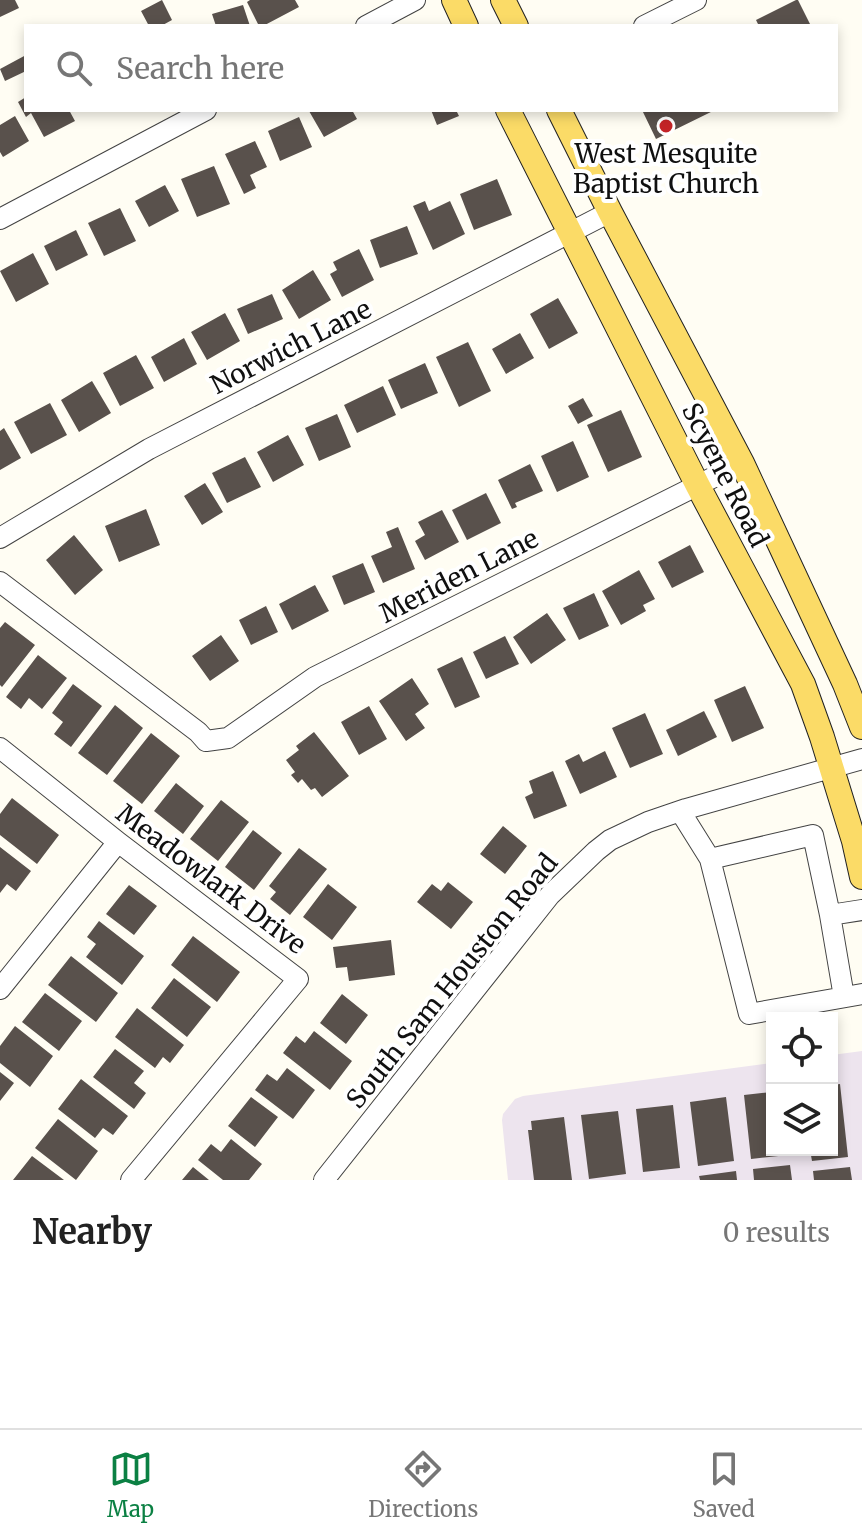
<!DOCTYPE html>
<html lang="en">
<head>
<meta charset="utf-8">
<style>
  :root { --surface:#fff; --page:#f6f6f6; --text:#222; --muted:#767676; --line:#e0e0e0; --accent:#0b8043 }
  body { margin:0; font-family:Merriweather,serif; background:var(--page); color:var(--text) }
  .controls { position:absolute; right:24px; bottom:24px; display:grid; overflow:hidden; border-radius:0px; box-shadow:0 4px 12px #0003 }
  .controls button { width:72px; height:72px; display:grid; place-items:center; padding:0; border:0; border-bottom:2px solid var(--line); background:var(--surface); color:var(--text); font:40px sans-serif }
  .list { margin:0; padding:0; list-style:none }
  h2 { display:flex; justify-content:space-between; align-items:center; height:104px; margin:0; padding:0 32px; font-size:34px }
  h2 small { font-size:26px; font-weight:400; color:var(--muted) }
  .icon { flex:none; width:44px; height:44px; fill:none; stroke:currentColor; stroke-width:2; stroke-linecap:round; stroke-linejoin:round }
  .map { position:relative; flex:none; width:862px; height:1180px; overflow:hidden }
  .search { position:absolute; background:var(--surface); box-shadow:0 4px 12px #0003; left:24px; right:24px; top:24px; height:88px; display:flex; align-items:center; gap:20px; box-sizing:border-box; padding:0 28px; border-radius:0px; color:var(--muted); font-size:30px }
  .sheet { height:248px; background:var(--surface) }
  nav { display:flex; justify-content:space-around; align-items:center; box-sizing:border-box; height:112px; border-top:2px solid var(--line); background:var(--surface); font-size:22px; color:var(--muted) }
  nav a { display:grid; justify-items:center; gap:4px }
  nav .on { color:var(--accent) }
  .map>svg:first-child { display:block }
  .industrial { fill:#ede4ee }
  .building { fill:#59514c }
  .lines { fill:none; stroke-linecap:round; stroke-linejoin:round }
  .minor-casing { stroke:#434343; stroke-width:22 }
  .major-casing { stroke:#212121; stroke-width:26 }
  .minor { stroke:#fff; stroke-width:20 }
  .major { stroke:#fbdb67; stroke-width:24 }
  .poi-dot { fill:#c42427; stroke:#fff; stroke-width:3 }
  .labels { text-anchor:middle; stroke-width:8; stroke-linejoin:round; paint-order:stroke }
  .poi-label { font-size:26px; fill:#101010; stroke:#fff }
  .street-label { font-size:26px; fill:#101010; stroke:#fff }
</style>
</head>
<body>
<div class="map">
<svg width="862" height="1180" viewBox="0 0 862 1180">
  <rect width="100%" height="100%" fill="#fffdf3"/>
  <path class="industrial" d="M862 1051V1180H508L502 1120 503 1114 515 1099 523 1096 772 1063V1150H832V1055Z"/>
  <path class="building" d="M0 0H15L19 8 0 17Z
    M162 0 172 20 161 26H149L141 11Z
    M250 0H295L299 7 263 26H259L247 2Z
    M796 0H798L811 26H759L756 20Z
    M243 5 250 26H216L212 14Z
    M26 55V71L5 81 0 69Z
    M26 97V110H69L75 121 44 137 31 113 26 117 18 102Z
    M312 110H352L357 119 324 137 309 111Z
    M431 110H456L459 116 437 125Z
    M642 110H715L656 139Z
    M15 116 29 141 3 157 0 152V125Z
    M299 117 312 147 280 161 268 131Z
    M255 141 267 167 250 175 256 188 244 194 225 154Z
    M214 166 230 204 197 217 181 179Z
    M497 179 512 215 474 230 460 194Z
    M165 185 179 211 149 227 135 201Z
    M425 201 429 211 450 201 465 234 433 250 413 206Z
    M120 208 136 241 104 256 88 223Z
    M407 226 418 254 380 268 370 240Z
    M76 230 88 255 56 271 44 246Z
    M359 249 374 280 342 297 330 274 337 270 333 262Z
    M33 253 49 284 16 302 0 271Z
    M313 270 331 300 299 319 282 290Z
    M272 294 283 319 248 334 237 309Z
    M558 298 578 333 549 349 530 314Z
    M225 313 240 341 207 360 191 332Z
    M520 333 534 358 506 374 492 349Z
    M184 338 197 364 164 382 151 357Z
    M468 342 491 391 459 407 436 357Z
    M136 355 154 388 120 406 103 373Z
    M425 363 438 393 401 409 388 380Z
    M92 381 111 413 79 432 61 400Z
    M383 386 396 415 357 433 344 405Z
    M583 398 593 416 578 424 568 406Z
    M50 403 67 435 31 454 14 422Z
    M621 410 642 457 608 472 587 425Z
    M337 414 351 447 319 461 305 428Z
    M4 428 21 458 0 470V431Z
    M288 435 304 465 273 482 257 452Z
    M573 441 589 477 557 492 541 456Z
    M245 457 261 487 227 503 212 473Z
    M530 464 543 491 515 503 517 507 512 509 498 480Z
    M205 483 223 512 202 525 184 496Z
    M486 493 501 523 467 540 452 510Z
    M146 509 160 545 119 562 105 526Z
    M442 510 459 542 425 560 415 541 425 535 418 522Z
    M398 527 415 569 383 583 371 556 392 547 386 532Z
    M74 535 103 570 75 595 46 560Z
    M690 545 704 572 672 588 658 562Z
    M363 563 375 592 344 605 332 576Z
    M639 570 655 599 643 605 646 611 621 625 602 591Z
    M315 585 329 611 292 630 279 604Z
    M594 593 609 626 579 640 563 608Z
    M266 606 278 632 251 645 239 620Z
    M547 613 566 640 531 664 513 637Z
    M5 622 35 645 2 687 0 685V628Z
    M221 635 239 661 210 681 192 656Z
    M505 636 519 664 486 679 473 652Z
    M38 655 67 678 42 709 29 698 21 709 6 697Z
    M462 657 480 697 455 708 437 669Z
    M412 678 429 704 415 714 425 728 406 741 379 701Z
    M73 684 102 706 71 747 54 734 63 722 52 713Z
    M745 686 764 728 732 742 714 700Z
    M115 705 143 728 107 775 78 753Z
    M369 706 387 739 359 755 341 722Z
    M704 711 717 737 678 756 666 730Z
    M645 713 663 754 630 768 612 728Z
    M314 732 349 776 322 797 315 788 311 790 302 779 298 783 291 775 295 772 286 760 299 750 296 746Z
    M151 733 180 756 142 804 113 781Z
    M605 751 617 777 580 794 565 761 579 754 583 762Z
    M553 771 567 806 534 819 525 797 533 793 529 781Z
    M176 783 204 806 183 834 154 811Z
    M12 798 59 835 37 864 0 835V814Z
    M221 800 249 822 218 861 190 839Z
    M503 826 527 846 505 874 480 854Z
    M253 830 282 853 254 890 225 867Z
    M0 847 31 871 16 891 7 884 0 893Z
    M299 848 327 869 290 915 270 899 276 892 269 886Z
    M448 882 473 902 451 929 417 902 432 884 441 891Z
    M328 884 357 907 332 940 303 917Z
    M129 885 157 906 134 935 106 914Z
    M99 921 144 956 122 985 86 957 96 944 87 937Z
    M193 936 240 972 217 1002 171 965Z
    M391 940 395 975 349 981 347 967 336 968 333 947Z
    M71 956 118 993 96 1022 48 985Z
    M174 978 211 1007 187 1037 151 1008Z
    M45 993 82 1021 59 1051 22 1022Z
    M342 994 368 1015 346 1044 320 1023Z
    M137 1008 184 1045 170 1063 163 1057 155 1068 115 1037Z
    M15 1026 53 1056 30 1087 0 1063V1046Z
    M314 1031 352 1061 330 1090 283 1053 296 1036 305 1043Z
    M115 1049 144 1071 134 1083 146 1093 134 1109 93 1077Z
    M287 1068 315 1090 293 1119 255 1090 267 1074 277 1081Z
    M0 1072 14 1083 0 1101Z
    M81 1079 128 1116 113 1135 103 1128 95 1138 58 1109Z
    M840 1084 848 1157 812 1161 810 1150H832V1085Z
    M772 1092V1150H788V1155L751 1159 744 1095Z
    M251 1097 278 1117 255 1147 228 1126Z
    M726 1097 734 1161 698 1166 690 1102Z
    M673 1105 680 1168 643 1172 636 1109Z
    M618 1111 626 1174 589 1179 581 1115Z
    M564 1117 572 1180H534L528 1130H532L531 1121Z
    M58 1119 98 1151 76 1180 35 1148Z
    M231 1139 262 1164 249 1180H223L198 1160 211 1144 221 1152Z
    M32 1156 64 1180H13Z
    M790 1165 792 1180H754L753 1169Z
    M193 1167 209 1180H182Z
    M850 1167 852 1180H814L813 1171Z
    M736 1171 737 1180H700L699 1176Z"/>
  <g class="lines">
    <defs>
      <path id="minor" d="M366 26 415 0
        M644 26 696 0
        M0 219 206 110
        M0 538 149 449 610 212
        M0 582 198 732 206 741 228 738 315 677 742 463
        M0 748 118 842 298 979 131 1180
        M680 811 710 859 749 1014 862 994
        M710 859 813 835 830 915 862 910
        M830 915 844 997
        M0 989 118 842
        M324 1180 550 895 596 851 610 840 648 822 686 809 862 759"/>
      <path id="major" d="M454 0 466 26
        M503 0 516 26
        M508 110 698 486 803 684 822 737 854 841 862 877
        M559 110 610 212 742 463 845 684 862 727"/>
    </defs>
    <use href="#minor" class="minor-casing"/>
    <use href="#major" class="major-casing"/>
    <use href="#minor" class="minor"/>
    <use href="#major" class="major"/>
  </g>
  <circle class="poi-dot" cx="666" cy="126" r="8"/>
  <g class="labels">
    <g class="poi-label">
      <text x="666" y="163">West Mesquite<tspan x="666" dy="30">Baptist Church</tspan></text>
    </g>
    <g class="street-label">
      <text transform="translate(291 347) rotate(-27)" y="9">Norwich Lane</text>
      <text transform="translate(725 475) rotate(63)" y="9">Scyene Road</text>
      <text transform="translate(459 576) rotate(-27)" y="9">Meriden Lane</text>
      <text transform="translate(211 879) rotate(37)" y="9">Meadowlark Drive</text>
      <text transform="translate(452 981) rotate(-51)" y="9">South Sam Houston Road</text>
    </g>
  </g>
</svg>
<div class="controls">
<button><svg class="icon" aria-label="locate" viewBox="0 0 24 24"><circle cx="12" cy="12" r="6"/><path d="M12 2v4M12 18v4M2 12h4M18 12h4"/></svg></button>
<button><svg class="icon" aria-label="layers" viewBox="0 0 24 24"><path d="M12 4l9 5-9 5-9-5zM3 14l9 5 9-5"/></svg></button>
</div>
<div class="search"><svg class="icon" aria-label="search" viewBox="0 0 24 24"><circle cx="10" cy="10" r="6"/><path d="M15 15l6 6"/></svg>Search here</div>
</div>
<section class="sheet">
<h2>Nearby<small>0 results</small></h2>
<ul class="list">
</ul>
</section>
<nav>
<a class="on"><svg class="icon" aria-label="map" viewBox="0 0 24 24"><path d="M3 6l6-2 6 2 6-2v14l-6 2-6-2-6 2zM9 4v14M15 6v14"/></svg>Map</a>
<a><svg class="icon" aria-label="directions" viewBox="0 0 24 24"><path d="M12 3l9 9-9 9-9-9zM9 14v-3h6M13 9l2 2-2 2"/></svg>Directions</a>
<a><svg class="icon" aria-label="saved" viewBox="0 0 24 24"><path d="M7 4h10v16l-5-4-5 4z"/></svg>Saved</a>
</nav>
</body>
</html>
